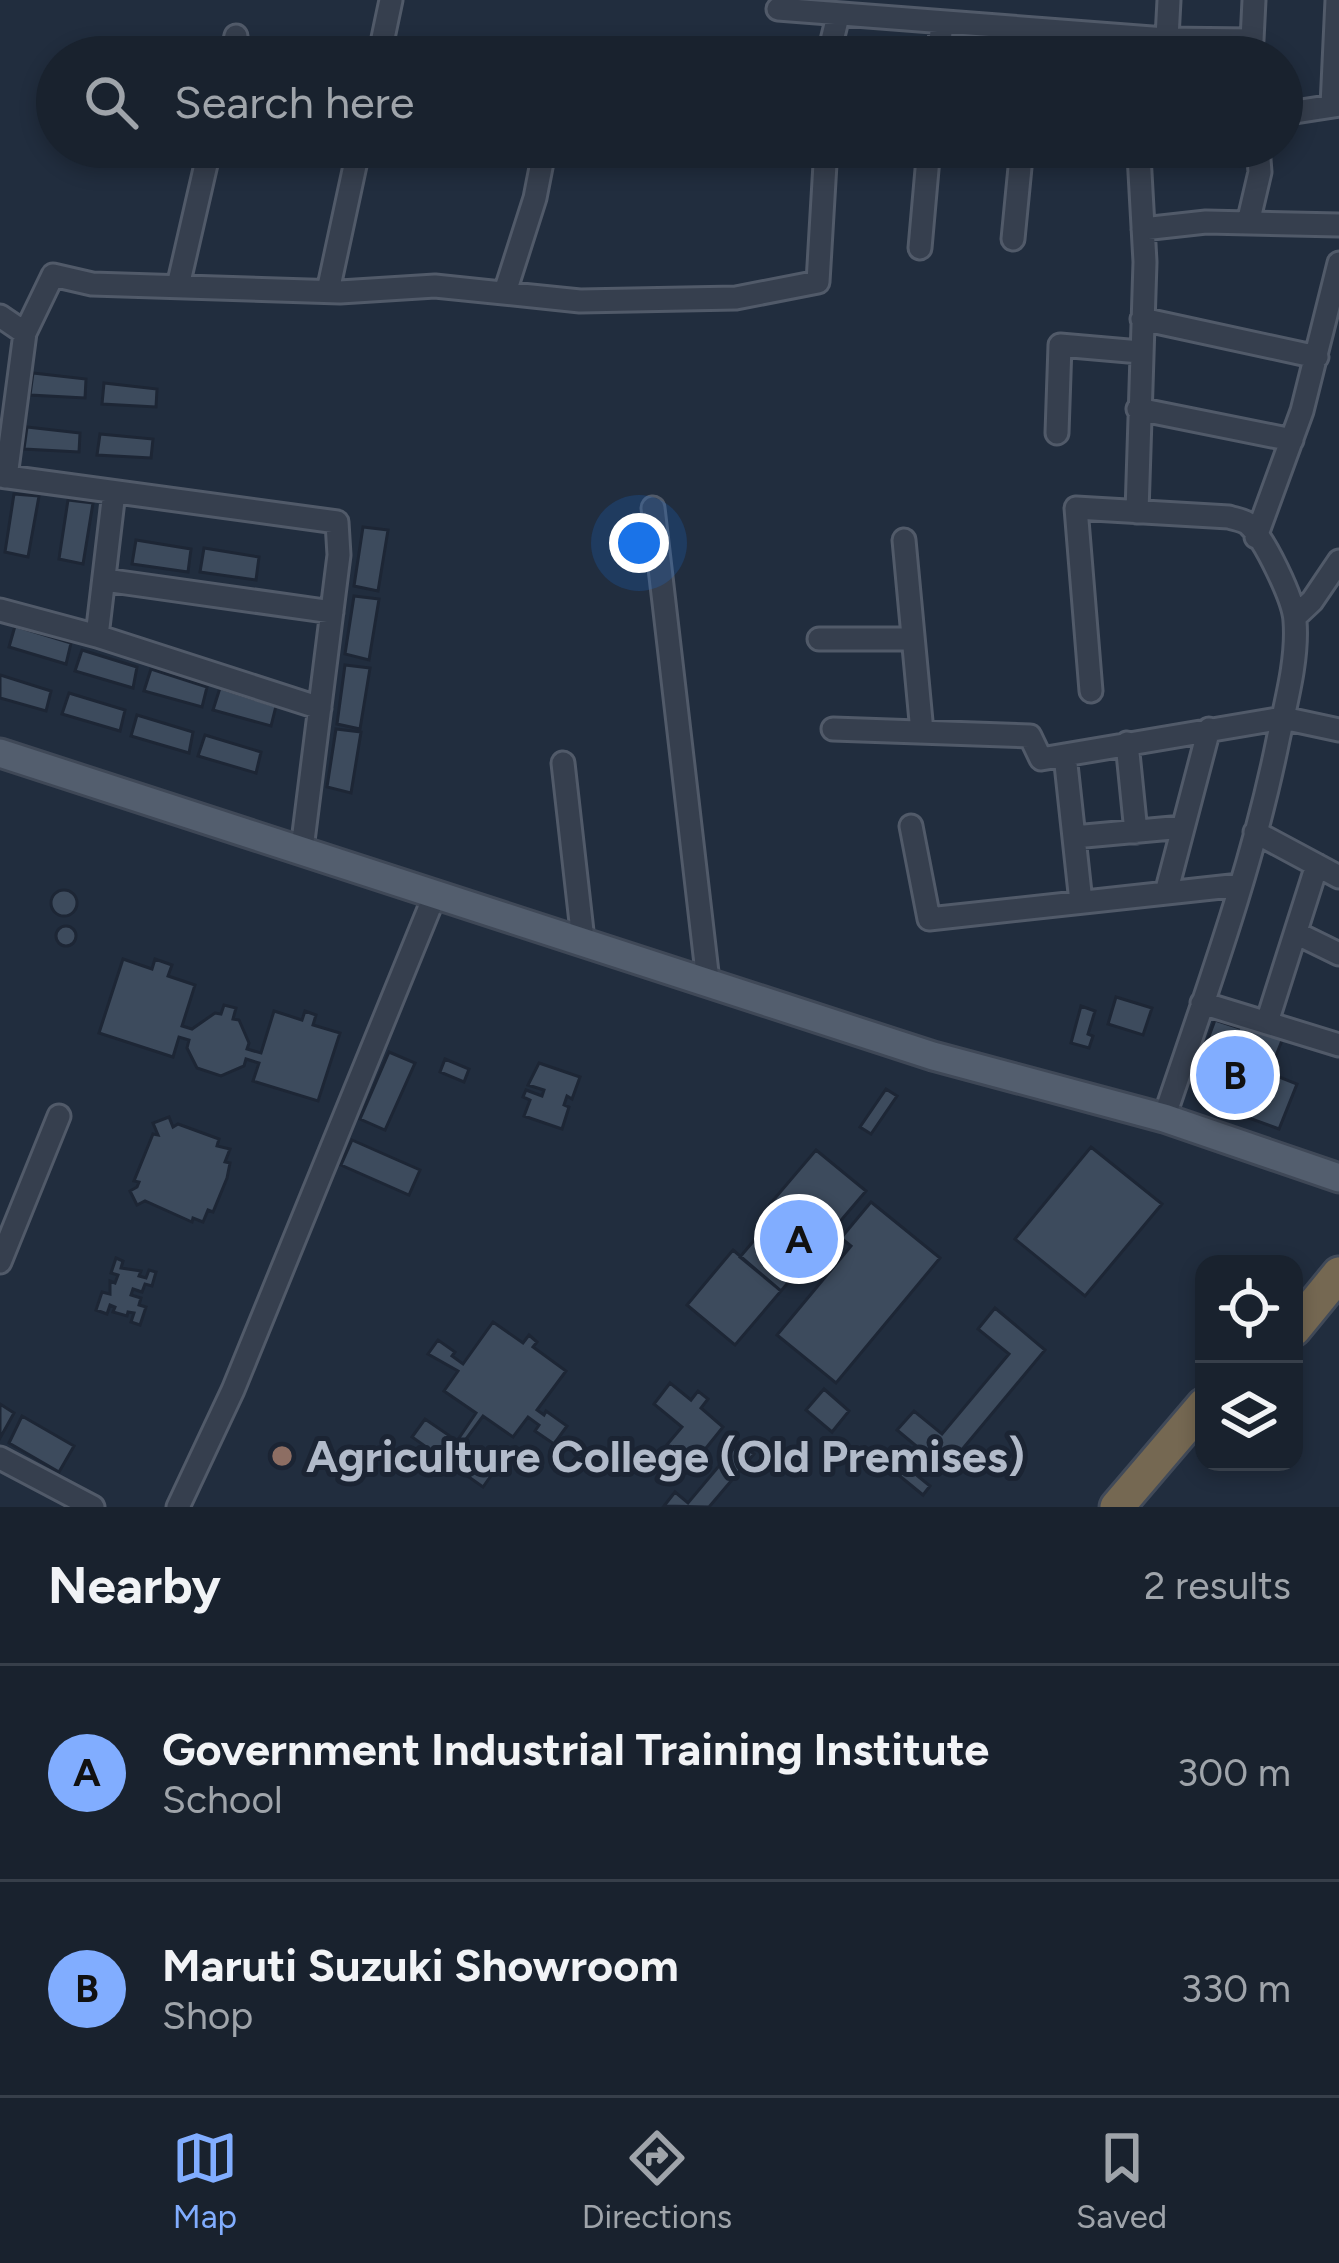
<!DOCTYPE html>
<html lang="en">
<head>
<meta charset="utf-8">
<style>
  :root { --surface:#19222e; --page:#222a36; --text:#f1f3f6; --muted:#9fa4aa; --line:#373f4a; --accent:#81adff }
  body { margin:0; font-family:Figtree,sans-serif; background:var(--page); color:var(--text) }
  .controls { position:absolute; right:36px; bottom:36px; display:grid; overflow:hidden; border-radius:24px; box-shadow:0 6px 18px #0003 }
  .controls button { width:108px; height:108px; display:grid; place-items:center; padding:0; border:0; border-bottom:3px solid var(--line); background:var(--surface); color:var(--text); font:60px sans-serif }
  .you { position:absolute; left:639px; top:543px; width:42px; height:42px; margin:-30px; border:9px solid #fff; border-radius:50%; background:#1a73e8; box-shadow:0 0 0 18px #1a73e833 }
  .badge { display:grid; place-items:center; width:78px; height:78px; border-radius:50%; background:var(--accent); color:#111; font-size:39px; font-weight:700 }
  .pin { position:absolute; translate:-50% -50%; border:6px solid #fff; box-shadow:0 3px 12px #0006 }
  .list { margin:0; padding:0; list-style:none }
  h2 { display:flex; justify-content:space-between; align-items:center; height:156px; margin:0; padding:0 48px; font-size:51px }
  h2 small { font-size:39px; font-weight:400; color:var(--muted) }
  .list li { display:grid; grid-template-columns:78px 1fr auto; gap:36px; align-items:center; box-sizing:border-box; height:216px; padding:0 48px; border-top:3px solid var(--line) }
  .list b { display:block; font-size:45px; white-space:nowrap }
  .list p { margin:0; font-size:39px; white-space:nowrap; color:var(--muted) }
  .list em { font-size:39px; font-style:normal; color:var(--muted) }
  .icon { flex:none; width:66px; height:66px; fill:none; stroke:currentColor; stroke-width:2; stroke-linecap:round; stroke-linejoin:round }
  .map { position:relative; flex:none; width:1339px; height:1507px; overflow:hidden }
  .search { position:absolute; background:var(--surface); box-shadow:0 6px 18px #0003; left:36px; right:36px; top:36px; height:132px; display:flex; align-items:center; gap:30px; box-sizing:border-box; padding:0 42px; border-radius:66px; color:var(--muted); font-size:45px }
  .sheet { height:588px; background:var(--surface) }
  nav { display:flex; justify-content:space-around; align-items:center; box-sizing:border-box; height:168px; border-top:3px solid var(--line); background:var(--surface); font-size:33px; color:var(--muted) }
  nav a { display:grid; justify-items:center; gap:6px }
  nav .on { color:var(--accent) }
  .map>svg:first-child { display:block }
  .building { fill:#3d4b5d; stroke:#1d2635; stroke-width:3 }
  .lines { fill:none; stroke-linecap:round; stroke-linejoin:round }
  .minor-casing { stroke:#515a69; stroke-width:27 }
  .major-casing { stroke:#3f4857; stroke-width:33 }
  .highway-casing { stroke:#414a59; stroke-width:39 }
  .minor { stroke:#363f4e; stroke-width:21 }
  .major { stroke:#535e6e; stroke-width:27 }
  .highway { stroke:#756852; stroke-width:33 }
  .education-dot { fill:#8d6e63; stroke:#1b2433; stroke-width:4.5 }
  .labels { text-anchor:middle; stroke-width:10; stroke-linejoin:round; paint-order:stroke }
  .poi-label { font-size:45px; font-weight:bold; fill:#b1bac9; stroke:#1b2433; text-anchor:start }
</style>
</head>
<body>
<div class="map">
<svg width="1339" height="1507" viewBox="0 0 1339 1507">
  <rect width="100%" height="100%" fill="#212d3e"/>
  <path class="building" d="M33 373 86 379 85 398 30 395Z
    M104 383 157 389 156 407 102 404Z
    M27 427 80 433 79 452 24 449Z
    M100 434 153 439 151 458 97 455Z
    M14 494 39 496 28 557 5 552Z
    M68 500 93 503 83 564 59 559Z
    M363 527 388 530 378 591 354 586Z
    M136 540 191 549 188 572 132 564Z
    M204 548 259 557 256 580 200 572Z
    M354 596 379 599 369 660 345 654Z
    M15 626 71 643 66 664 9 647Z
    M82 650 137 667 133 688 75 671Z
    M345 665 370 668 360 729 337 724Z
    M151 669 207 687 202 707 144 691Z
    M0 675 51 691 46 711 0 698Z
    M220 688 276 706 271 726 213 710Z
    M69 693 125 710 120 731 62 714Z
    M137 715 193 732 189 753 131 736Z
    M336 729 361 732 351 793 327 787Z
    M205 735 261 752 256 773 198 756Z
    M51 903a13 13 0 1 1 26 0a13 13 0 1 1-26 0Z
    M56 936a10 10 0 1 1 20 0a10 10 0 1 1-20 0Z
    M123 959 152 969 155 959 172 965 168 976 195 985 182 1026 192 1029 215 1013 221 1014 224 1005 236 1008 233 1019 239 1020 249 1043 247 1049 261 1053 274 1011 302 1020 305 1011 316 1015 313 1025 340 1033 318 1101 253 1081 259 1063 246 1059 244 1066 221 1076 197 1068 187 1048 189 1040 179 1037 173 1057 99 1033Z
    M1116 997 1152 1008 1143 1035 1108 1024Z
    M1081 1006 1095 1011 1088 1034 1093 1036 1089 1048 1071 1043Z
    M1215 1020 1239 1028 1241 1023 1283 1038 1269 1073 1297 1084 1279 1129 1197 1099 1194 1077Z
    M389 1052 415 1063 385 1130 360 1119Z
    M445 1059 469 1069 464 1082 440 1072Z
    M539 1063 580 1077 572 1099 567 1096 564 1105 569 1107 562 1129 524 1116 530 1100 523 1097 526 1090 542 1096 544 1090 528 1085Z
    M886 1089 897 1096 871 1134 860 1127Z
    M169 1117 173 1127 178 1124 219 1139 217 1146 230 1149 225 1162 230 1163 227 1178 213 1212 208 1210 203 1222 193 1218 192 1222 145 1201 137 1205 130 1191 137 1187 139 1182 134 1181 153 1134 158 1135 153 1123Z
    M352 1140 420 1170 409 1195 341 1165Z
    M1091 1147 1162 1204 1085 1296 1015 1239Z
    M816 1150 866 1191 820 1245 770 1204Z
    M871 1202 940 1258 836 1383 777 1335 851 1246 841 1238Z
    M779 1211 820 1245 781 1291 740 1257Z
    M733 1250 781 1291 735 1345 687 1305Z
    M116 1258 123 1261 121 1268 141 1271 139 1276 146 1278 149 1270 156 1272 152 1286 145 1284 142 1292 133 1289 131 1295 141 1298 139 1305 146 1307 140 1325 131 1322 134 1313 128 1312 127 1316 113 1312 115 1307 110 1305 107 1314 96 1310 102 1292 110 1294V1281L115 1283 118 1275 111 1273Z
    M995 1308 1045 1350 945 1470 897 1430 914 1411 942 1434 1009 1354 978 1329Z
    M493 1322 523 1343 529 1335 537 1342 533 1347 566 1371 537 1410 544 1415 546 1411 567 1426 554 1444 535 1431 539 1425 528 1417 513 1437 483 1416 461 1446 495 1470 483 1487 412 1437 425 1419 457 1441 476 1413 444 1391 458 1371 428 1354 438 1340 455 1352 452 1356 463 1364Z
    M670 1383 691 1400 698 1391 708 1399 701 1408 723 1427 686 1473 660 1453 682 1427 654 1404Z
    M824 1389 849 1411 832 1432 806 1410Z
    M0 1404 14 1413 0 1438Z
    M22 1416 74 1446 59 1472 9 1443Z
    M739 1442 754 1454 709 1507 664 1506 675 1492 688 1503Z
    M897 1459 930 1486 923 1495 890 1468Z"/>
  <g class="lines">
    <defs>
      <path id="minor" d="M778 9 1165 39 1252 40 1254 0
        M231 57 236 36
        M379 57 391 0
        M828 57 838 16
        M938 57 942 24
        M1032 57 1035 30
        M1166 57 1169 0
        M1332 106 1337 0
        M1282 114 1339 105
        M1051 147 1139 155 1145 262 1137 512
        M1248 223 1260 172 1258 147
        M1143 229 1206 222 1339 225
        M1013 239 1022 147
        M920 248 929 147
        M178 286 210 147
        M328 291 359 147
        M505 292 535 198 545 147
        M0 316 25 333
        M1142 319 1317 357
        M1138 409 1292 440
        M1057 433 1060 345 1140 352
        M0 476 337 522 339 555 302 849
        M6 477 25 333 53 275 92 284 340 292 435 286 580 301 736 298 818 282 826 147
        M653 508 708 981
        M1256 537 1302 411 1339 263
        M904 540 922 732
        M105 580 332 612
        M0 610 97 636 320 708
        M1295 617 1312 601 1339 561
        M97 636 114 492
        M819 639H913
        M1091 691 1076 508 1229 517C1235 519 1242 520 1247 523 1264 537 1294 600 1295 621 1298 659 1286 702 1278 740 1252 869 1206 993 1164 1118
        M833 729 1030 736 1041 759 1283 718 1339 730
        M1127 743 1136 832
        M1065 755 1081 902
        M563 763 583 940
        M911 826 929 919 1240 885
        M1255 832 1339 877
        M1074 837 1183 827
        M1166 893 1209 729
        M1296 933 1339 954
        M1202 1003 1339 1045
        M1267 1022 1317 865
        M0 1262 59 1116
        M0 1458 93 1507
        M178 1507 233 1390 436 892"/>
      <path id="major" d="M0 753 933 1056 1164 1118 1339 1178"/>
      <path id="highway" d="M1294 1329 1339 1274
        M1117 1507 1204 1405"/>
    </defs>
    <use href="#minor" class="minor-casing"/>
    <use href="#major" class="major-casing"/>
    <use href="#highway" class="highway-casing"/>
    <use href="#minor" class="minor"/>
    <use href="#major" class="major"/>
    <use href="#highway" class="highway"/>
  </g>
  <circle class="education-dot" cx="282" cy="1456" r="12"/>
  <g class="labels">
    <g class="poi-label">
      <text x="306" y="1472">Agriculture College (Old Premises)</text>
    </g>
  </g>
</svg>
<div class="controls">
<button><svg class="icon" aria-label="locate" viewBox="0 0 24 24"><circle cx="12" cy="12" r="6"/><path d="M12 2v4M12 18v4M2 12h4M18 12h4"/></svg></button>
<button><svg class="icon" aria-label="layers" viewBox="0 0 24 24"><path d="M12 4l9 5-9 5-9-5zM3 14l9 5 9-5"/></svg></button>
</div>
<div class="you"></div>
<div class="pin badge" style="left:799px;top:1239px">A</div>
<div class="pin badge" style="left:1235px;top:1075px">B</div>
<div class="search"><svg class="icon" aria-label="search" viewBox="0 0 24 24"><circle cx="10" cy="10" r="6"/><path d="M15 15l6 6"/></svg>Search here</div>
</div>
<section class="sheet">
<h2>Nearby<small>2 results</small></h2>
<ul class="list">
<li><span class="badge">A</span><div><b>Government Industrial Training Institute</b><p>School</p></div><em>300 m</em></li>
<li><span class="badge">B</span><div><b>Maruti Suzuki Showroom</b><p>Shop</p></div><em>330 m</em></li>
</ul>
</section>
<nav>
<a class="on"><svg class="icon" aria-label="map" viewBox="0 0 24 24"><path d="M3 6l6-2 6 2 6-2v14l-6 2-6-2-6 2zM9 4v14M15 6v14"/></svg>Map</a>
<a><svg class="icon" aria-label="directions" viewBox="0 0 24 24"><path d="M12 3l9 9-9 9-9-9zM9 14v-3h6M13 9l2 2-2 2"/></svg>Directions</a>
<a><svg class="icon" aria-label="saved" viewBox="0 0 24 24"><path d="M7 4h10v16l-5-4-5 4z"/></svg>Saved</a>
</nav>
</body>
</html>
